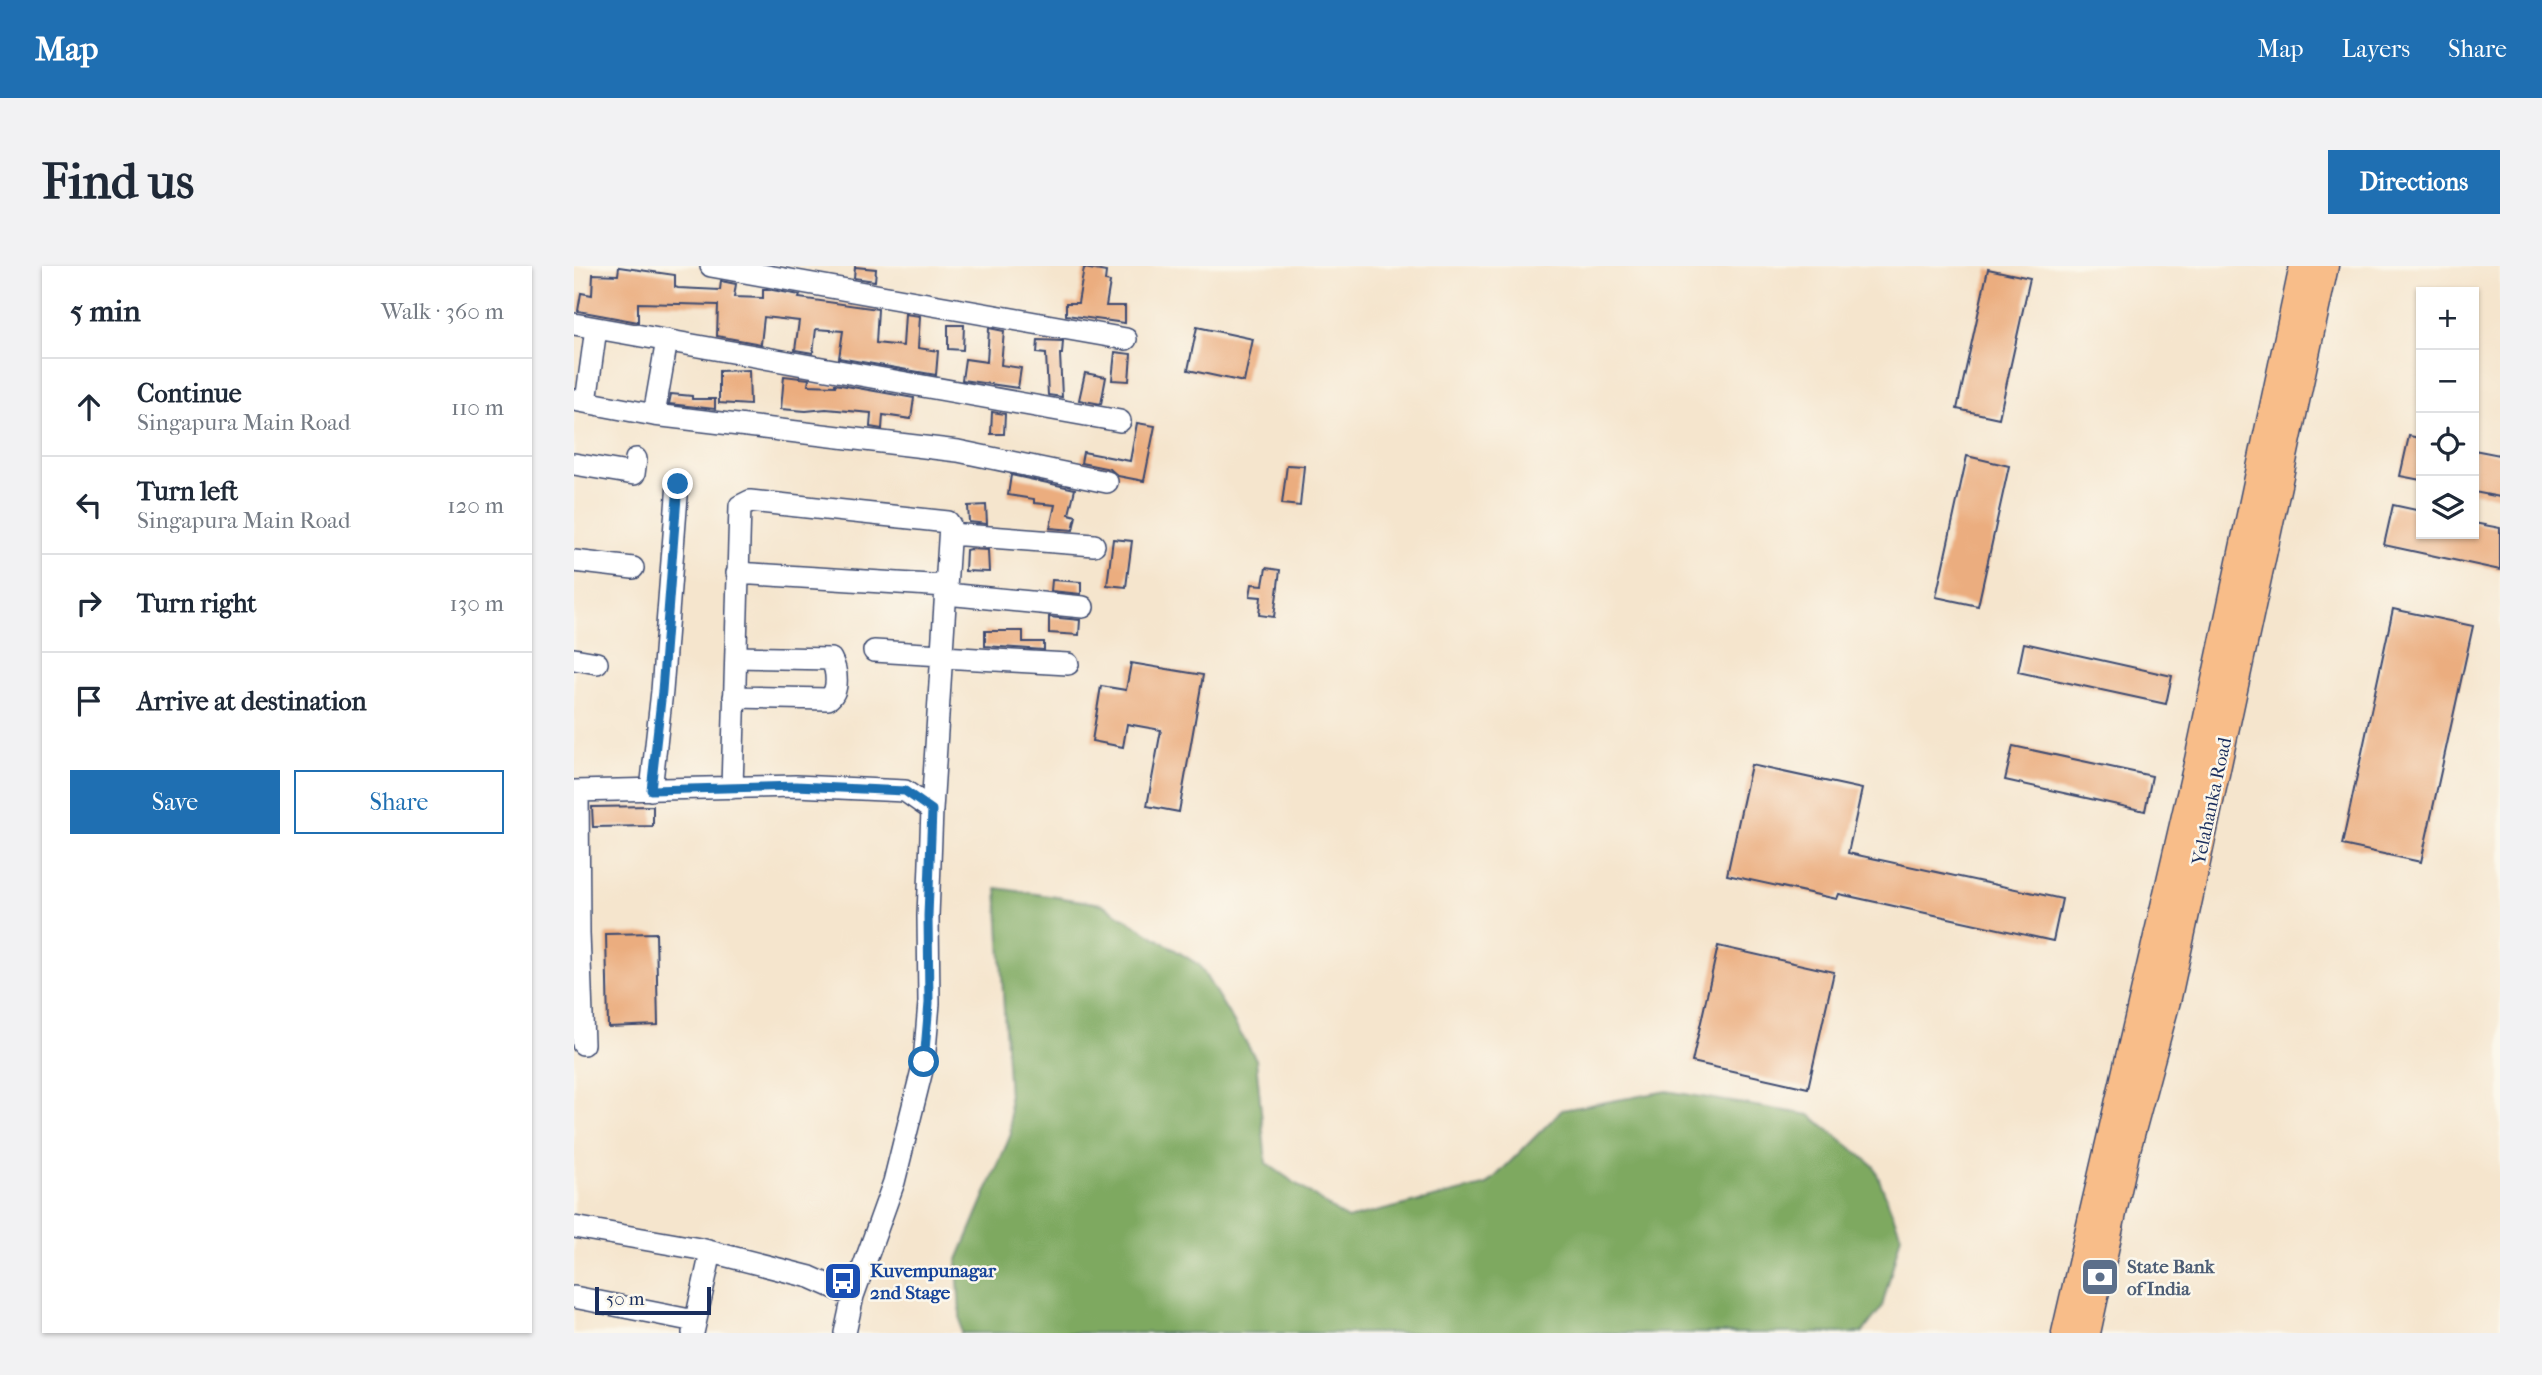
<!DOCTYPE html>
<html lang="en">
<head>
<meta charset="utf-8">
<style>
  :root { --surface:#fff; --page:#f2f2f3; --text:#1f2937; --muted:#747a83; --line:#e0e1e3; --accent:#1f6fb2 }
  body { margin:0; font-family:"IM FELL French Canon",serif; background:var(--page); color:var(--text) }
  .controls { position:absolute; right:21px; top:21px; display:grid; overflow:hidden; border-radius:0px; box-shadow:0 2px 5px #0004 }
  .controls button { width:63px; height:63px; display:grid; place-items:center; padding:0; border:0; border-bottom:2px solid var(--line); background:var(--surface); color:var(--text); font:35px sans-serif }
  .scale { position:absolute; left:21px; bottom:18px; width:116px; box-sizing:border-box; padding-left:7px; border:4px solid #1b2f5e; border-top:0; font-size:19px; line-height:24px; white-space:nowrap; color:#1b2f5e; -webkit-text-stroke:5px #fbf7ec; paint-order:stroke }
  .stop { position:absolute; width:21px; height:21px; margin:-16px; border:5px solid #1f6fb2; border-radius:50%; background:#fff }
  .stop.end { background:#1f6fb2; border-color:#fff; box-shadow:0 2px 7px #0008 }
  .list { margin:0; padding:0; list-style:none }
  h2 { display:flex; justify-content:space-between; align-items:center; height:91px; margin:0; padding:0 28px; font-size:30px }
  h2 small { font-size:23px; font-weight:400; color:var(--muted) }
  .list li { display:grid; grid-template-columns:46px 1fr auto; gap:21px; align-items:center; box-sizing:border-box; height:98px; padding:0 28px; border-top:2px solid var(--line) }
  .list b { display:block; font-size:26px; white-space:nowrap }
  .list p { margin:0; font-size:23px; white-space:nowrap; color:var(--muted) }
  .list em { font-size:23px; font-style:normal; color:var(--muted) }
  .actions { display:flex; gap:14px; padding:21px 28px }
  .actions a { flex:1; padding:16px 0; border:2px solid var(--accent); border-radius:0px; text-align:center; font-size:24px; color:var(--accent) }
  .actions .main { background:var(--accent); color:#fff }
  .icon { flex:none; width:38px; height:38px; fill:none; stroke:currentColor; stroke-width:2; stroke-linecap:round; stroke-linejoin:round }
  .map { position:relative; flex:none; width:1926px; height:1067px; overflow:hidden; border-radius:0px }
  header { display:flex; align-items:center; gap:42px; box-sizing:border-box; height:98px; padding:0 35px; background:var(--accent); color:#fff }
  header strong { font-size:33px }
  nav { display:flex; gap:38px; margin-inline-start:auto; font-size:24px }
  .intro { display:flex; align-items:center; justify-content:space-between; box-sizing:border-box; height:168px; padding:0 42px }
  h1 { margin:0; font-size:49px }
  .button { padding:18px 32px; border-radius:0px; background:var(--accent); color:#fff; font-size:24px; font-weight:700 }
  main { display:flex; gap:42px; padding:0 42px }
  aside { flex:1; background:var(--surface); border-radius:0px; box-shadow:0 2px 5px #0004 }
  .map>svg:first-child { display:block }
  .forest { fill:#7ea961; stroke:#4c6c60; stroke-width:2 }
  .building { fill:#ebad7f }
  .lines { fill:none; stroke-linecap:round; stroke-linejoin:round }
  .minor-casing { stroke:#3c4a6f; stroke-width:24 }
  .major-casing { stroke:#3c4a6f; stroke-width:29 }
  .minor { stroke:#fff; stroke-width:21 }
  .major { stroke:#f8bd89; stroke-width:26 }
  .route { stroke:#1f6fb2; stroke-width:9 }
  .labels { text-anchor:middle; stroke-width:5; stroke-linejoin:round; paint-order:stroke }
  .street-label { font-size:19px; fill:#1b2f5e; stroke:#fbf7ec }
  .service-label { font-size:19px; font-weight:bold; fill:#4e5e75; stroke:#fbf7ec; text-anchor:start }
  .transit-label { font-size:19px; font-weight:bold; fill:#164399; stroke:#fbf7ec; text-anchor:start }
</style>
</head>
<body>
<header>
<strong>Map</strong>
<nav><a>Map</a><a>Layers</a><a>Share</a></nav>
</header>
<div class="intro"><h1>Find us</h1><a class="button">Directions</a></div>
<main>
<aside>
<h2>5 min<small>Walk · 360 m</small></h2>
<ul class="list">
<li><svg class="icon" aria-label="ahead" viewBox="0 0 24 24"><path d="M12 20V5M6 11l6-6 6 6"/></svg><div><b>Continue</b><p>Singapura Main Road</p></div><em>110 m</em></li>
<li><svg class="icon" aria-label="left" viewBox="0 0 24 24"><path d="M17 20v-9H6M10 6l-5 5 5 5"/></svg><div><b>Turn left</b><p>Singapura Main Road</p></div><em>120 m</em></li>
<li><svg class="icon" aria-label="right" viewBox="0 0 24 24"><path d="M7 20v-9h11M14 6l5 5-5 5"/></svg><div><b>Turn right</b></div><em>130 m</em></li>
<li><svg class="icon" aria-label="arrive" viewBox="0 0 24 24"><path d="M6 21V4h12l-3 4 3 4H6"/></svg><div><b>Arrive at destination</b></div></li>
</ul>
<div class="actions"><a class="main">Save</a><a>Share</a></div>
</aside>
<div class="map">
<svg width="1926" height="1067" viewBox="0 0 1926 1067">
  <rect width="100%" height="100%" fill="#fbf7ec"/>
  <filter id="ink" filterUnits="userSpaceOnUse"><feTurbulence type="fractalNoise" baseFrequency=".0143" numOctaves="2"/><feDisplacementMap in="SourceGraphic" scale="14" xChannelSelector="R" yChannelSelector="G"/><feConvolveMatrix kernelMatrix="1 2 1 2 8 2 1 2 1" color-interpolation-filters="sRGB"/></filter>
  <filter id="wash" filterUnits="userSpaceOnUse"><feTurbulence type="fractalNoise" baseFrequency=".00686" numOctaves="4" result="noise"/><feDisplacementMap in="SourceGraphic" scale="28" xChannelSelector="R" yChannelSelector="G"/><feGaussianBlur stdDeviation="1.57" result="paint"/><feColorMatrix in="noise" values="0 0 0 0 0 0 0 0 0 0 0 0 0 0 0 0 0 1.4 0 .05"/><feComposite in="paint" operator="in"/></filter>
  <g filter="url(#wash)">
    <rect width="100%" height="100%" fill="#f5e5cd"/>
    <path class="forest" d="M423 622 528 638 625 699 682 793 692 897 773 953 913 919 988 844 1093 825 1236 849 1300 900 1327 969 1308 1041 1288 1067H387L383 996 437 868Z"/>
    <g id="blocks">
      <path class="building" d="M45 1 101 9V21L104 22 146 24 147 15 162 18 160 31 189 32V23H193L226 29 225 32 304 43 302 77 329 80 331 48 346 50 344 82 364 85 362 109 265 92 269 65 242 63 239 87 221 84 225 55 190 51 187 78 143 70 144 39 64 37V56L4 45 7 27 18 29 19 8 44 9Z
        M281 1 302 3 301 15 280 12Z
        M510 2 532 6 531 15 536 16 532 40H551V57L492 49V37H504Z
        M1414 3 1456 12 1425 152 1383 143Z
        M374 59H390L389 84 374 83Z
        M623 61 679 73 670 116 614 104Z
        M415 62 430 65 427 99 447 102 444 122 388 114 391 93 413 96Z
        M464 74 489 75 488 88H486L488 131 474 129 472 88 463 87Z
        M541 86 557 88 555 115 538 114Z
        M175 104 176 139 145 137V105Z
        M511 107 532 111 527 138 505 134Z
        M210 110 235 113 234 119 261 120V118L340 132 337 153 309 149 308 163 296 161 297 147 252 143 232 145 207 143Z
        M97 128 118 130V133H141V143L95 138Z
        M418 146 431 148 430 168H417Z
        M563 157 581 160 570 215 544 210 536 203 507 197 509 186 556 195Z
        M1835 170 1847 172V214L1826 210Z
        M1900 184 1926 189V231L1900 226Z
        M1393 190 1435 200 1404 340 1362 331Z
        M713 199 730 200 726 240 708 238Z
        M437 209 501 223 495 248 502 250 499 264 476 262 481 239 460 237V233L434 229Z
        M412 239 413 258 395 256 394 240Z
        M1819 239 1847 245V268H1900V257L1926 262V304L1810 279Z
        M539 273 558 275 552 321 533 319Z
        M396 283 414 284 415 306 391 305 392 284Z
        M692 302 706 304 700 351 685 349 687 331 676 330 678 318 689 319Z
        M478 314 507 316V328L477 325Z
        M1819 343 1899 360 1847 596 1768 579Z
        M475 351 506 354 505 369 475 367Z
        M411 365H449V376H470V384L411 380Z
        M1450 377 1598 410 1592 438 1444 406Z
        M557 397 629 409 605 546 573 540 587 464 553 458 549 481 518 475 527 420 552 424Z
        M1439 480 1578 510 1571 545 1431 514Z
        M1177 499 1288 523 1274 587 1488 633 1479 675 1265 628 1263 633 1153 609Z
        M79 540V560L19 561 18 541Z
        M82 667 84 759 34 761 32 668Z
        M1144 680 1260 706 1234 822 1118 796Z"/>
    </g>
  </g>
  <g filter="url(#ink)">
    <use href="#blocks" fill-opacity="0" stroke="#3c4a6f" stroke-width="2"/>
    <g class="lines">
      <defs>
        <path id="minor" d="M137 0 552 73
          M0 58 546 155
          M0 134 80 149 384 185 533 216
          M12 136 22 62
          M80 149 93 74
          M0 198 60 208 62 193
          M376 268 520 279
          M0 295 59 302
          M163 307 372 320
          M372 328 509 341
          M300 385 368 389
          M368 391 494 398
          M0 393 23 397
          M160 431 254 433C266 425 263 404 257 393L162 391
          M158 522 166 240 176 235 374 256 376 259 358 544 354 650 355 737 350 796 320 916 279 1030 271 1067
          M77 524 88 425 104 217
          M0 525 222 520 331 525 358 544
          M0 667H5L4 525
          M5 667 9 778
          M0 961 126 983 236 1011 279 1030
          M0 1031 121 1055
          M119 1067 137 986"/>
        <path id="major" d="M1491 1067 1624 494 1729 0
          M1513 1067 1552 887 1594 731 1751 0"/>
      </defs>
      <use href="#minor" class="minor-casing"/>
      <use href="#major" class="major-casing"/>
      <use href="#minor" class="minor"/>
      <use href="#major" class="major"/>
    </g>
  </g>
  <g class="lines" filter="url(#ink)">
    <path class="route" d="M104 218 88 425 77 524 222 520 331 525 358 544 354 650 355 737 350 796"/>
  </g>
  <defs>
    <symbol id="bank-square" viewBox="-11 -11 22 22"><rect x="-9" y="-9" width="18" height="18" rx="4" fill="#5c6f8a" stroke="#fbf7ec"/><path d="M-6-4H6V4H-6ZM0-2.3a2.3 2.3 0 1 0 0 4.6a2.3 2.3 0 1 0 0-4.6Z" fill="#fff"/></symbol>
    <symbol id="bus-square" viewBox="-11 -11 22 22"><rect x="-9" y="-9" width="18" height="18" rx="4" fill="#1a4fb4" stroke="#fbf7ec"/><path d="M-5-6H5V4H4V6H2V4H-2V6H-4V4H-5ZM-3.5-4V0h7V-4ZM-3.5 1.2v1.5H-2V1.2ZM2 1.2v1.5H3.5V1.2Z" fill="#fff"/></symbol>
  </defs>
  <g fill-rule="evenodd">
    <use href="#bank-square" x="1504" y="989" width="44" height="44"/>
    <use href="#bus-square" x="247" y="993" width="44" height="44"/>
  </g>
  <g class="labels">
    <g class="street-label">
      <text transform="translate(1637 535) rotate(-78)" y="7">Yelahanka Road</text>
    </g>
    <g class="service-label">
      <text x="1553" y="1007">State Bank<tspan x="1553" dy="22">of India</tspan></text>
    </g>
    <g class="transit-label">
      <text x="296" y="1011">Kuvempunagar<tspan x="296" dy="22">2nd Stage</tspan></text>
    </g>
  </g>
</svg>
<div class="controls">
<button>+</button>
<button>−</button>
<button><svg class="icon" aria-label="locate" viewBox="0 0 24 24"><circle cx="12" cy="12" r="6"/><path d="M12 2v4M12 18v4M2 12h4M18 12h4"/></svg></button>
<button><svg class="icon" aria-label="layers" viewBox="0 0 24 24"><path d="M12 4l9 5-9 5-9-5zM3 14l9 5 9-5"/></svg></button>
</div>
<div class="scale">50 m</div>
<div class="stop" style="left:350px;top:796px"></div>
<div class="stop end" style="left:104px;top:218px"></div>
</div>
</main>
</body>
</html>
